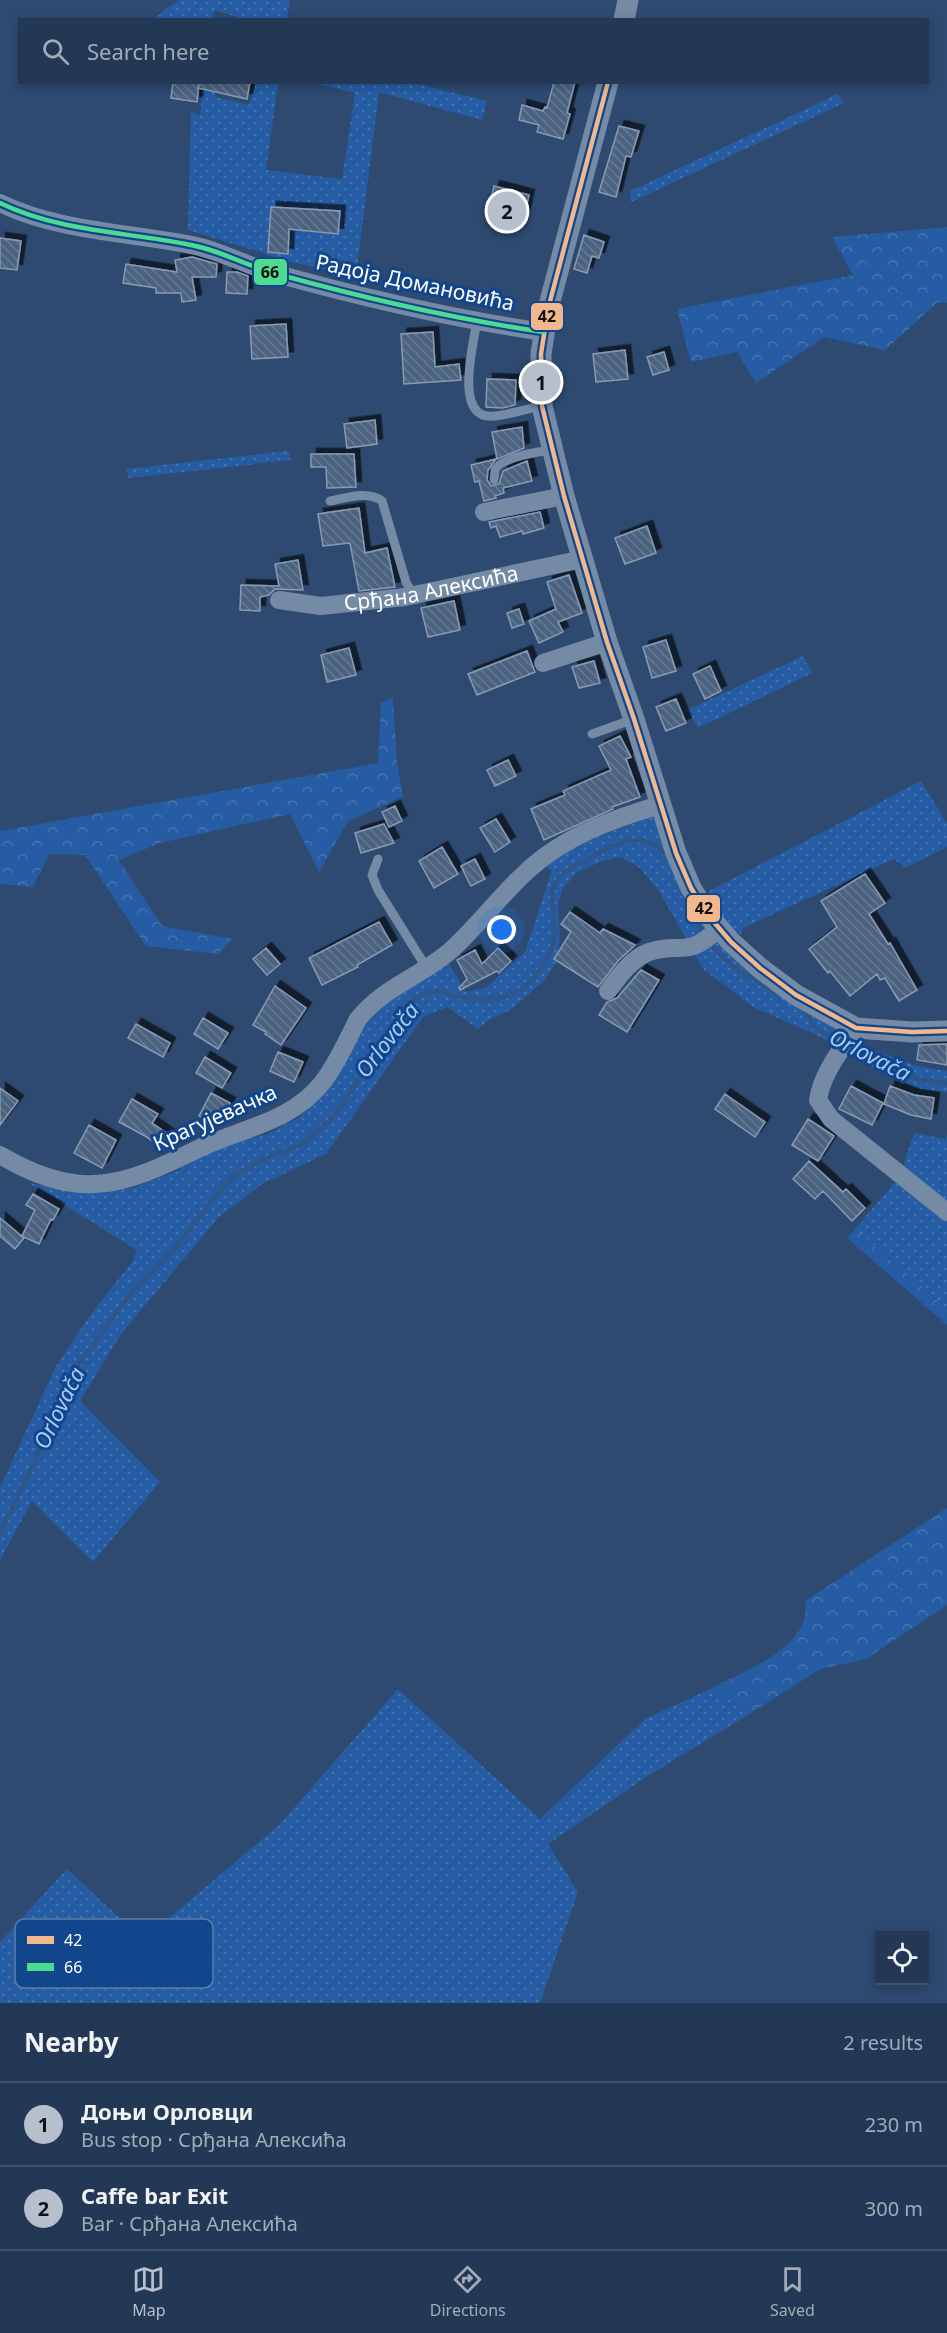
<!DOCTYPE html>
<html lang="en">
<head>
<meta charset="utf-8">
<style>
  :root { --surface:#223854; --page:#2e435e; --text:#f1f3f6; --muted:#a2acb8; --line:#3f526b; --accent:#b6c0cd }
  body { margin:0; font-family:"Noto Sans",sans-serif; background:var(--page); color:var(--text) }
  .controls { position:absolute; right:18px; bottom:18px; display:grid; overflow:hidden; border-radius:0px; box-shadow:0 3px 9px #0003 }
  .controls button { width:54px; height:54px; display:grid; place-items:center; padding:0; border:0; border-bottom:2px solid var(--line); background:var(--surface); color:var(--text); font:30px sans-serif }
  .you { position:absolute; left:502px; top:930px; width:21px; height:21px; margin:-15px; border:4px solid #fff; border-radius:50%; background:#1a73e8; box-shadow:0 0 0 9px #1a73e833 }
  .badge { display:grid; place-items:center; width:39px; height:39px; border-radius:50%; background:var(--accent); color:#111; font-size:20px; font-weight:700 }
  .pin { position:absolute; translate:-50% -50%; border:3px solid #fff; box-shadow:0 2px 6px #0006 }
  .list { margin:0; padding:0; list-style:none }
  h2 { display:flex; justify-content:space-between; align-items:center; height:78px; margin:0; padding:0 24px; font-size:26px }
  h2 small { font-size:20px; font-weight:400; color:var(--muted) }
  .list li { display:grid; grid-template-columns:39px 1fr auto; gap:18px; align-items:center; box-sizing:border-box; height:84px; padding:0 24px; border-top:2px solid var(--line) }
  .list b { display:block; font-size:22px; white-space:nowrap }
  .list p { margin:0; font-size:20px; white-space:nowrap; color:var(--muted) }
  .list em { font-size:20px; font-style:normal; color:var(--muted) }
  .icon { flex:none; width:33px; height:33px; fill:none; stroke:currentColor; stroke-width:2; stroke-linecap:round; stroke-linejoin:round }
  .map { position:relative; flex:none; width:947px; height:2003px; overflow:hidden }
  .search { position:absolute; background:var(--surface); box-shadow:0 3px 9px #0003; left:18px; right:18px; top:18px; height:66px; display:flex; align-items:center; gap:15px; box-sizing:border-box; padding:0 21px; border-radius:0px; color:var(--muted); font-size:22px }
  .sheet { height:246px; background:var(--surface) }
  nav { display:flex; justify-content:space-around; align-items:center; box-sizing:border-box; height:84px; border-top:2px solid var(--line); background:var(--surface); font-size:16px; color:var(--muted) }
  nav a { display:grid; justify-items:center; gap:3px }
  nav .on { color:var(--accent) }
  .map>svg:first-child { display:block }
  .grass { fill:url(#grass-dots); fill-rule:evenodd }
  .forest { fill:url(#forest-crowns) }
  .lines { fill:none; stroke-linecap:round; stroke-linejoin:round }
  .stream { stroke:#305689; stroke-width:4.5 }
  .building { fill:url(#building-back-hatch); stroke:#899bb3; stroke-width:1.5; filter:url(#shadow) }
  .service { stroke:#758aa5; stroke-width:9 }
  .minor { stroke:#758aa5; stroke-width:18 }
  .tertiary { stroke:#758aa5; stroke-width:21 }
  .bus-1-casing { stroke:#12468c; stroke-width:9 }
  .bus-2-casing { stroke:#12468c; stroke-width:9 }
  .bus-1 { stroke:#f1b78d; stroke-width:4.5 }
  .bus-2 { stroke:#4ddb92; stroke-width:4.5 }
  .labels { text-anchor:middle; stroke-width:6; stroke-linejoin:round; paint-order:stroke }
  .street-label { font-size:21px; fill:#fff; stroke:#12468c }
  .water-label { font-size:22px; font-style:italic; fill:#a6cbf8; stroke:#12468c }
  .key { fill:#12468c; stroke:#597eae; stroke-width:1.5 }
  .key-label { font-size:16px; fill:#fff }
  .line-badge { stroke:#12468c; stroke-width:2 }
  .pale-badge-label { font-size:16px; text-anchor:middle; font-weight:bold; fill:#111 }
</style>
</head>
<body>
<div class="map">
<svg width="947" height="2003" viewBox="0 0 947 2003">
  <defs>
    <pattern id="grass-dots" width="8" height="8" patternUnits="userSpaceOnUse" patternTransform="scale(1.5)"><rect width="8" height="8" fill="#255ca4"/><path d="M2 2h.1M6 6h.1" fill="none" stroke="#4674b2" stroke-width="1.8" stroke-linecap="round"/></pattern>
    <pattern id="forest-crowns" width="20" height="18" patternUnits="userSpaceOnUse" patternTransform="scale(1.5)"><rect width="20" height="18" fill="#255ca4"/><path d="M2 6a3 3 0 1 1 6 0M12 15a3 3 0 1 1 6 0" fill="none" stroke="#4674b2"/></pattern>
    <pattern id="building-back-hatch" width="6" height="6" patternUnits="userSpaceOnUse" patternTransform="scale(1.5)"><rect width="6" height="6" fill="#4b6280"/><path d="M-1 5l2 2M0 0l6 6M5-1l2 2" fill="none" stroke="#667a93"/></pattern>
    <filter id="shadow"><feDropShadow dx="5.5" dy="-5.5" stdDeviation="0" flood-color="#0009"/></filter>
  </defs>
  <rect width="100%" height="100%" fill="#2e4a70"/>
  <path class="grass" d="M180 0H290L287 19H238L237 17 215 10 213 19H155L163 11Z
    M358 82 414 83 487 101 482 120 379 92 356 276 292 262 188 230 191 112 200 115 203 83 216 85 215 97 249 105 256 83H278L266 170 342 179 355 93 315 83ZM291 209 287 254 268 252ZM312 209 340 212 338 234 311 231Z
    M838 94 844 103 631 202 630 191Z
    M288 451 291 460 129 478 126 469Z
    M803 656 812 673 698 728 687 710Z
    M921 781 947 823V847L905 868 894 859 743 928 735 947 856 1043 913 1065 947 1071V1092L927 1091 883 1074 817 1035 755 1008 704 970 659 891 640 868 620 857 602 861 576 873 562 890 558 904 560 938 556 962 545 980 512 1009 489 1020 478 1029 447 1007 423 1017 326 1154 262 1184 219 1217 121 1334 80 1401 160 1482 93 1562 32 1501 0 1560V1488L55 1368 90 1315 133 1261 137 1250 29 1183 85 1193 136 1187 177 1171 209 1151 234 1140 263 1136 298 1118 320 1097 367 1017 446 959 466 992 487 987 525 952 552 870 542 865 562 850 664 812 701 901 711 890Z
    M914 1133 946 1139 947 1133V1309L855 1229 900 1176Z
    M398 1689 540 1819 645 1719 710 1689 751 1713 646 1777 548 1844 578 1892 540 2003H0V1942L67 1869 143 1940 279 1825Z"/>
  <path class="forest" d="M947 227V303L938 302 885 350 824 337 756 383 737 352 691 362 677 309 853 275 832 237Z
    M393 697 397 763 403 797 348 821 319 872 290 814 160 843 119 860 162 926 233 939 218 954 146 946 85 855 49 854 33 887 0 884V831L378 763 381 703Z
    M855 1229 947 1309V1325L847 1238Z
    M947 1508V1605L866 1659 820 1669 751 1713 710 1689C743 1671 813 1648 805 1601Z"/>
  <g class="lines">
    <path class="stream" d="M683 893 690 912 704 934
      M708 941 733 967 775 992
      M805 1010 814 1027 842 1044
      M849 1048C878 1066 913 1082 947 1083
      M0 1533 38 1455 79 1364 129 1295 180 1242 212 1200 234 1176 260 1161 300 1145 328 1122 342 1105 403 1008C412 1000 423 992 435 991 445 990 452 996 461 997 486 1001 512 1001 530 982 545 966 556 947 555 925 554 913 550 899 553 888 559 872 575 867 588 859 613 844 646 826 668 858"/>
  </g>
  <path class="building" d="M173 82H250L247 99 198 88 199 84 197 102 171 98Z
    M554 82H575L567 113 570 114 563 139 537 132 539 125 519 120 522 105 543 111 545 107 547 108Z
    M619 126 639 131 631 157 626 156 616 197 599 192Z
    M494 186 529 195 522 225 487 217Z
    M271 207 340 211 338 234 289 229 288 254 268 252Z
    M584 235 604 242 599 258 592 256 587 273 574 269Z
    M0 238 21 241 17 270 0 268Z
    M192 257 217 264 216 277H192L196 300 182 302 181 293H156V288L123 283 126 264 177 272 175 260Z
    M227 272H237L248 276 247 294 226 293Z
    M286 324 288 357 252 359 250 326Z
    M433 332 435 367 459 364 461 380 404 384 401 334Z
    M625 350 628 379 596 382 593 354Z
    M664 352 669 370 653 375 647 357Z
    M487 379 516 380 515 405 502 408 486 407Z
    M375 420 377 444 347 448 344 424Z
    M522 427 524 448 497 459 492 432Z
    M311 454H354L356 487 327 488 326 467H311Z
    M496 459 488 470 487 480 491 486 499 484 503 471 527 461 532 481 503 488 504 493 495 496 496 498 484 501 479 481 475 482 471 465Z
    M359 508 365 553 387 548 395 587 359 591 350 543 323 546 318 514Z
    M540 512 544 528 523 534 522 531 500 537 496 526 491 528 489 522Z
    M647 526 656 553 625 564 615 538Z
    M298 560 303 590 275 589 269 595 260 597V611L240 610 241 585 279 586 275 564Z
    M569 575 582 613 558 622 563 632 539 643 529 621 556 609 547 582Z
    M454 601 460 630 428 637 421 608Z
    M519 609 524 624 512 628 507 613Z
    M666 640 676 671 652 678 643 647Z
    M349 648 356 675 327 682 321 655Z
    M527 651 535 672 477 695 468 674Z
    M594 661 600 683 579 688 572 667Z
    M710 666 721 691 705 699 693 674Z
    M676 699 686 723 666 731 656 707Z
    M620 736 631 757 626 759 640 797 612 807 613 809 544 840 531 809 565 795 563 791 611 770 599 746Z
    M508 760 516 776 495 786 487 770Z
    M395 806 402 821 389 827 382 812Z
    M496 819 510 842 495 852 480 828Z
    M384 824 394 843 361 853 355 833Z
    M442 847 458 874 434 888 419 861Z
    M475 859 485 879 471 886 461 866Z
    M865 874 885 903 869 914 888 944 890 943 917 990 899 1001 885 978 880 980 877 974 850 996 830 971 828 973 809 949 837 927 821 901Z
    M570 912 600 933 603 929 635 945 618 961 598 987 554 959 571 932 561 924Z
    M379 922 392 945 357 965 358 967 322 985 309 958Z
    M266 948 280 964 267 975 253 959Z
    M498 948 511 961 499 973 497 971 460 990 459 988 467 979 457 960 475 950 482 964Z
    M641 970 659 980 627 1032 599 1015 607 1002 617 998Z
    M275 986 306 1008 281 1045 265 1034 266 1032 253 1025Z
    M203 1018 228 1033 218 1049 194 1034Z
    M136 1024 170 1043 163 1057 128 1038Z
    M947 1044V1065L917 1060 919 1045Z
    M278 1052 303 1062 294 1082 270 1071Z
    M205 1057 231 1073 222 1088 196 1073Z
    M851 1086 883 1103 872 1125 839 1109Z
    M890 1086 914 1095 934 1098 931 1119 911 1115 884 1104Z
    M0 1088 18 1101 0 1125Z
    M211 1093 230 1103 218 1126 199 1116Z
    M725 1094 765 1122 755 1137 715 1109Z
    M132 1099 158 1114 152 1123 171 1136 162 1148 145 1136 119 1122Z
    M808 1119 834 1136 818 1161 792 1145Z
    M89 1125 116 1140 102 1168 74 1153Z
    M809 1161 843 1192 846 1189 865 1208 852 1221 823 1191 815 1199 793 1179Z
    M33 1194 59 1209 53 1220 51 1219 39 1244 22 1236 35 1210 26 1205Z
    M0 1218 24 1238 15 1249 0 1236Z"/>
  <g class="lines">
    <path class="service" d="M477 320C474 343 452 422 495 416 511 414 526 409 542 406
      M494 480C494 479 495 471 495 470 501 457 538 452 551 450
      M330 501C346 498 368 490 382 501L406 582 413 595
      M592 734 634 719
      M378 859 372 875 378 890 426 967"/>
    <g class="minor">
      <path d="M0 203C58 231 124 232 186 244 218 249 246 266 277 274 364 298 454 319 544 332"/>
      <path d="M484 512 564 496"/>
      <path id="s1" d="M279 600 321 606 405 597 583 559"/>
      <path d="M543 663 607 642"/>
      <path d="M608 991C619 976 631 959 649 952 682 941 686 960 719 928"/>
      <path d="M856 1028C841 1050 822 1073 818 1100L831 1119 947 1212"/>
      <path d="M0 1155C29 1172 61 1186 95 1184 134 1182 168 1163 202 1147 244 1128 292 1121 322 1083 337 1064 347 1040 358 1019 385 986 420 977 450 951 477 927 499 897 526 872 563 837 612 819 660 805"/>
    </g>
    <path class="tertiary" d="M624 20 628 0
      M608 82 548 309 541 354 542 406 564 496 607 642 634 719 676 853 691 888 707 914 731 942 760 968 796 995 856 1028 912 1032 947 1031"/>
    <defs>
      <path id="bus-1" d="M608 82 548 309 541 354 542 406 564 496 607 642 634 719 676 853 691 888 707 914 731 942 760 968 796 995 856 1028 912 1032 947 1031"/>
      <path id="bus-2" d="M0 203C58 231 124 232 186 244 218 249 246 266 277 274 364 298 454 319 544 332"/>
    </defs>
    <use href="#bus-1" class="bus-1-casing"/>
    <use href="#bus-2" class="bus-2-casing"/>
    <use href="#bus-1" class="bus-1"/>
    <use href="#bus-2" class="bus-2"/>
  </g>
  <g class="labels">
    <g class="street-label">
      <text transform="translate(415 283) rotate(12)" y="7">Радоја Домановића</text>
      <text dy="7" stroke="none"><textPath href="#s1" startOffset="154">Срђана Алексића</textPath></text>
      <text transform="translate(215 1118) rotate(-24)" y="7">Крагујевачка</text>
    </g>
    <g class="water-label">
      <text transform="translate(387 1040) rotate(-52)" y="8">Orlovača</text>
      <text transform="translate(870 1055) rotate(27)" y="8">Orlovača</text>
      <text transform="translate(59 1408) rotate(-64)" y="8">Orlovača</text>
    </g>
  </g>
  <rect x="15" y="1919" width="198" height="69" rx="9" class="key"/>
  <rect x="27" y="1936" width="27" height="8" fill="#f1b78d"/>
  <rect x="27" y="1963" width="27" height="8" fill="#4ddb92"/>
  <g class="key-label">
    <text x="64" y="1946">42</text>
    <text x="64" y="1973">66</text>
  </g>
  <g class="line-badge">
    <rect x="253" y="258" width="35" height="28" rx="6" fill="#4ddb92"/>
    <rect x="530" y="302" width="34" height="29" rx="6" fill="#f1b78d"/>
    <rect x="686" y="894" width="35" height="29" rx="6" fill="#f1b78d"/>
  </g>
  <g class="pale-badge-label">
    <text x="270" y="278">66</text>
    <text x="547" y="322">42</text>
    <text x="704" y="914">42</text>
  </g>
</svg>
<div class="controls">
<button><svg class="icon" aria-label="locate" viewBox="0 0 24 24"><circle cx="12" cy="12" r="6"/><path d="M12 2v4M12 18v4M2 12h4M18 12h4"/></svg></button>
</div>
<div class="you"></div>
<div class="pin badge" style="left:541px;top:382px">1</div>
<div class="pin badge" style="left:507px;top:211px">2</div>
<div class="search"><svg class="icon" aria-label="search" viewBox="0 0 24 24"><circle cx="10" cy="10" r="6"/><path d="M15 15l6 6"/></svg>Search here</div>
</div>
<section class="sheet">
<h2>Nearby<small>2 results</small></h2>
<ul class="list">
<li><span class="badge">1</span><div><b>Доњи Орловци</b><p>Bus stop · Срђана Алексића</p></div><em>230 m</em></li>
<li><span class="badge">2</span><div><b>Caffe bar Exit</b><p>Bar · Срђана Алексића</p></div><em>300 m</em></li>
</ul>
</section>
<nav>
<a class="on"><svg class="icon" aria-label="map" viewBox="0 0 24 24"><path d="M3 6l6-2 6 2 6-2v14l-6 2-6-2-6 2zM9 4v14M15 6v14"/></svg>Map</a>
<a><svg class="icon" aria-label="directions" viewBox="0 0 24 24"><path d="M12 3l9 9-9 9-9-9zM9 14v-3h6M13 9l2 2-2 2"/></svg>Directions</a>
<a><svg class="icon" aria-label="saved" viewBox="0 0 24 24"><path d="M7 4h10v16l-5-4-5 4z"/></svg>Saved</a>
</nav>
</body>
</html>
